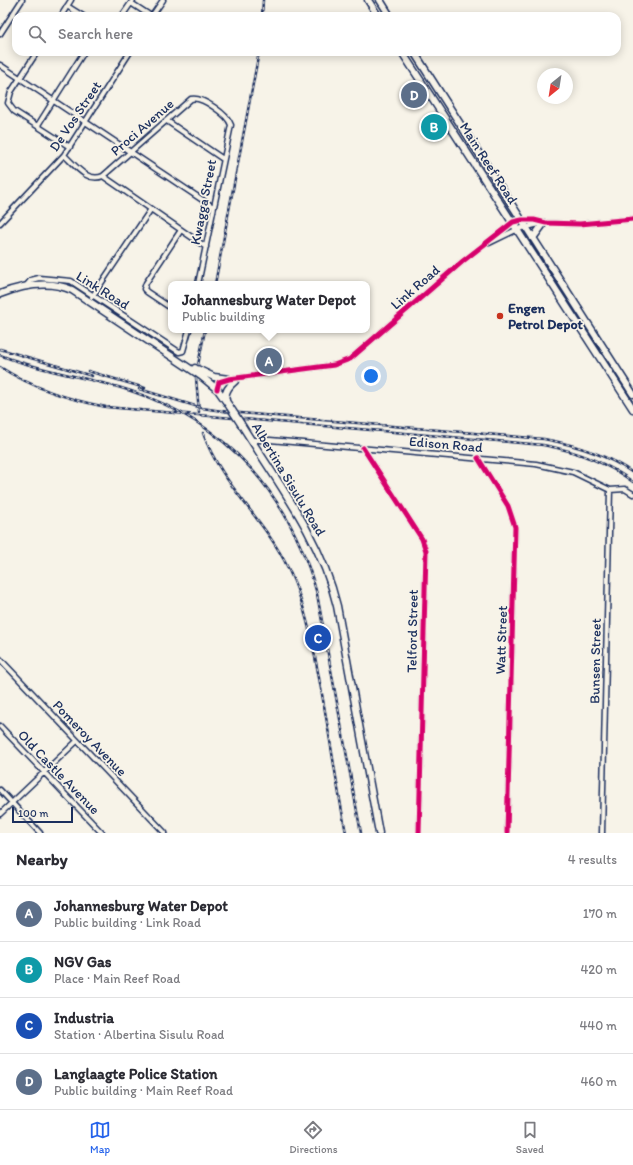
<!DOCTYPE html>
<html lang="en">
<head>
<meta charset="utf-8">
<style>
  :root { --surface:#fff; --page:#f7f7f7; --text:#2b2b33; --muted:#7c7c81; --line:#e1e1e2; --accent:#2563eb }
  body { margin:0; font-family:Itim,sans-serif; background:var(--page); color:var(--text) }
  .compass { position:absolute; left:537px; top:68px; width:36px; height:36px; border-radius:50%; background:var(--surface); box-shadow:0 2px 10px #0003; rotate:210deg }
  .scale { position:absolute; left:12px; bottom:10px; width:61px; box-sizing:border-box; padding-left:4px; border:2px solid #1b2f5e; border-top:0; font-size:11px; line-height:14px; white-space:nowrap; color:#1b2f5e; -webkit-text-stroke:3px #f7f3e8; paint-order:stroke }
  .you { position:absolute; left:371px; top:376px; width:14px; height:14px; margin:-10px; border:3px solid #fff; border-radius:50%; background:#1a73e8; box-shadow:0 0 0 6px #1a73e833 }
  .badge { display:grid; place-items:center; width:26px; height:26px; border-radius:50%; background:var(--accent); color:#fff; font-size:13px; font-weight:700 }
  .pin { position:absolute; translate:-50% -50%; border:2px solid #fff; box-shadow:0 1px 4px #0006 }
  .popup { position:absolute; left:168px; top:281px; width:202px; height:52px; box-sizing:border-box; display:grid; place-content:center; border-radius:8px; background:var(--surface); filter:drop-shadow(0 1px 3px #0005); font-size:13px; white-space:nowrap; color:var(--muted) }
  .popup b { font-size:15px; color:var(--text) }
  .popup::after { content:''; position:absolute; left:50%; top:100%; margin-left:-8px; border:8px solid transparent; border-top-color:var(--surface) }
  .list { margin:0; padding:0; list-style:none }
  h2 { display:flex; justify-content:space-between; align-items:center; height:52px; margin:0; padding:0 16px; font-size:17px }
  h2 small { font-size:13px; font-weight:400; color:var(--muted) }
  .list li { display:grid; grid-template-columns:26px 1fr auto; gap:12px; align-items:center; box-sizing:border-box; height:56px; padding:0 16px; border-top:1px solid var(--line) }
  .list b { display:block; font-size:15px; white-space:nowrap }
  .list p { margin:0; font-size:13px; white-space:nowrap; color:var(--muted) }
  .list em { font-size:13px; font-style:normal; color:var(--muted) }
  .icon { flex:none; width:22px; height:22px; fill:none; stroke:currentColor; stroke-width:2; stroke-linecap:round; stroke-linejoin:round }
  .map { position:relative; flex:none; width:633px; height:833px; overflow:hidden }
  .search { position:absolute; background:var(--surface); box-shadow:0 2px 10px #0003; left:12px; right:12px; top:12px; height:44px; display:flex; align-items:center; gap:10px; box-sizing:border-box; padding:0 14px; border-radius:12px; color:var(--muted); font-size:15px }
  .sheet { height:276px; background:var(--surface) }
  nav { display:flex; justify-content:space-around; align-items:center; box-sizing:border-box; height:56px; border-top:1px solid var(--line); background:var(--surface); font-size:11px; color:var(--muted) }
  nav a { display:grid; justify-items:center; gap:2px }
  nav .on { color:var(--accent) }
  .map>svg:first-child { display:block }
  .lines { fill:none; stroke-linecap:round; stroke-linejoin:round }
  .minor-casing { stroke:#1b2f5e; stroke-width:7 }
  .primary-casing { stroke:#1b2f5e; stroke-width:9 }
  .minor { stroke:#f7f3e8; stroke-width:4 }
  .primary { stroke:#f7f3e8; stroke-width:6 }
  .rail-casing { stroke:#1b2f5e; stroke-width:2.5 }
  .rail { stroke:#f7f3e8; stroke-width:1; stroke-dasharray:3; stroke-linecap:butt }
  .primary-bridge-casing { stroke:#1b2f5e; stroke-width:9; stroke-linecap:butt }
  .primary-bridge { stroke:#f7f3e8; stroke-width:6 }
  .cycleway-casing { stroke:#f7f3e8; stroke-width:8 }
  .cycleway { stroke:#d6006c; stroke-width:5 }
  .poi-dot { fill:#c8321e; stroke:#f7f3e8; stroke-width:1.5 }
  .labels { text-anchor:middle; stroke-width:3.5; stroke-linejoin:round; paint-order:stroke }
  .street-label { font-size:14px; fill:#1b2f5e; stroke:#f7f3e8 }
  .poi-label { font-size:14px; font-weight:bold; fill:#1b2f5e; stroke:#f7f3e8; text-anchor:start }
</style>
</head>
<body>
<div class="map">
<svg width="633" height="833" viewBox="0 0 633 833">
  <rect width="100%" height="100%" fill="#f7f3e8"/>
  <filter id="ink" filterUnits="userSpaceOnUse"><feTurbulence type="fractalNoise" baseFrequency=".025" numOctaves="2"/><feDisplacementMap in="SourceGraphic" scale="8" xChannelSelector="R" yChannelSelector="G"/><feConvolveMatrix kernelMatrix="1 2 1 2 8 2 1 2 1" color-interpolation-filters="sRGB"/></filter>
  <g filter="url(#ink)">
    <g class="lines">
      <defs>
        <path id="minor" d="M131 3 151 16
          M67 6 83 16
          M61 16 71 0
          M122 16 133 0
          M152 16 163 0
          M0 34 22 0
          M37 52 11 92 8 103 14 111 70 147
          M0 65 213 207
          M167 121 223 159
          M38 125 84 52
          M64 155C75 165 87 183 103 176L191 99C202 96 228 115 231 125L198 284
          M103 176 206 247
          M0 223 64 155 130 52
          M489 243 518 229 544 223
          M26 286 31 280 39 278 71 281 179 352 183 351 189 330
          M92 297 151 209
          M171 308 147 292 144 289 146 283 181 230
          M217 389 219 382 229 379 334 365 350 359 463 261 513 222 522 220H534L546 223 580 224 633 219
          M252 440H270L536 464 573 472 610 490 625 489 633 494
          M363 448 422 539 426 551 419 833
          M478 458 508 506 515 527 507 833
          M0 659 165 833
          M0 726 102 833
          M0 790 40 833
          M0 814 77 741
          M602 833 610 490"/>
        <path id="primary" d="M368 0 378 16
          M380 0 390 16
          M402 52 633 409
          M414 52 633 394
          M533 238 544 223
          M0 294C23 285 49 280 72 290L201 376 218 390 230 407
          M195 368 214 377 229 379
          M226 400C224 393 229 386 235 381
          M241 424C277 482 321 538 337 606L379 833"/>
      </defs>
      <use href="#minor" class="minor-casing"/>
      <use href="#primary" class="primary-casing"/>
      <use href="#minor" class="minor"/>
      <use href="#primary" class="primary"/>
      <defs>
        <path id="rail" d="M262 16 263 0
          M215 284 259 52
          M0 349 92 376
          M0 355C42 372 88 377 131 391 228 423 291 497 317 594L361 833
          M198 365 205 330
          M0 367C33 388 67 399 106 407L543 445C576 451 606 462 633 482
          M88 371 145 388
          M196 378 199 412
          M139 389 202 408 229 412 544 439C576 445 606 454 633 473
          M203 433C221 485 265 519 288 568 305 603 312 640 319 678 329 730 336 782 346 833"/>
      </defs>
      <use href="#rail" class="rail-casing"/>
      <use href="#rail" class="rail"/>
      <defs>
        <path id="primary-bridge" d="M230 407 241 424"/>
      </defs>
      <use href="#primary-bridge" class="primary-bridge-casing"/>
      <use href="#primary-bridge" class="primary-bridge"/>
      <defs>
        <path id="cycleway" d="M217 389 219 382 229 379 334 365 350 359 463 261 513 222 522 220H534L546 223 580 224 633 219
          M363 448 422 539 426 551 419 833
          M478 458 508 506 515 527 507 833"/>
      </defs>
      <use href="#cycleway" class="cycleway-casing"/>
      <use href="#cycleway" class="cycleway"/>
    </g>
  </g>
  <circle class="poi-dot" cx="500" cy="316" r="4"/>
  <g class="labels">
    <g class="street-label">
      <text transform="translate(75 116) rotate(-56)" y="5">De Vos Street</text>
      <text transform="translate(142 127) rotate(-41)" y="5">Proci Avenue</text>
      <text transform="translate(489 163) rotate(57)" y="5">Main Reef Road</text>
      <text transform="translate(203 202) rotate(-79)" y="5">Kwagga Street</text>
      <text transform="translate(415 287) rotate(-41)" y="5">Link Road</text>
      <text transform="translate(103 290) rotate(32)" y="5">Link Road</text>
      <text transform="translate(446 444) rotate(5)" y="5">Edison Road</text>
      <text transform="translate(289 479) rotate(59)" y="5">Albertina Sisulu Road</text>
      <text transform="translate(412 631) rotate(-89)" y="5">Telford Street</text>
      <text transform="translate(501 640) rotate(-88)" y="5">Watt Street</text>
      <text transform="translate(595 661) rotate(-89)" y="5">Bunsen Street</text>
      <text transform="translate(90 738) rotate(46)" y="5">Pomeroy Avenue</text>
      <text transform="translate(59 772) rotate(46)" y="5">Old Castle Avenue</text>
    </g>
    <g class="poi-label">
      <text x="508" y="313">Engen<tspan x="508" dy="16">Petrol Depot</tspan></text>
    </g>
  </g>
</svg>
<svg class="compass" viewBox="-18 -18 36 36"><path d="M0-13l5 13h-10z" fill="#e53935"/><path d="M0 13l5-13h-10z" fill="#7c7c81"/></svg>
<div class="scale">100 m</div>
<div class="you"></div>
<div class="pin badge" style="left:269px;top:361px;background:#5c6f8a">A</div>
<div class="popup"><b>Johannesburg Water Depot</b>Public building</div>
<div class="pin badge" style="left:434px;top:127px;background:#0f9aa8">B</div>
<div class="pin badge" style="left:318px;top:638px;background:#1a4fb4">C</div>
<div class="pin badge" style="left:414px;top:95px;background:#5c6f8a">D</div>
<div class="search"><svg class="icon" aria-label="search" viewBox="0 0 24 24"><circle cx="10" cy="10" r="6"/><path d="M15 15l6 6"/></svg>Search here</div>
</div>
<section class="sheet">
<h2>Nearby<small>4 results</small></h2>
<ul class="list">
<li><span class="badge" style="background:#5c6f8a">A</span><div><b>Johannesburg Water Depot</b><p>Public building · Link Road</p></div><em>170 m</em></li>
<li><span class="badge" style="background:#0f9aa8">B</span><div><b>NGV Gas</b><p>Place · Main Reef Road</p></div><em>420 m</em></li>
<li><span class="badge" style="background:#1a4fb4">C</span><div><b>Industria</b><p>Station · Albertina Sisulu Road</p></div><em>440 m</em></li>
<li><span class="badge" style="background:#5c6f8a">D</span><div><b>Langlaagte Police Station</b><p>Public building · Main Reef Road</p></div><em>460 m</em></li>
</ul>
</section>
<nav>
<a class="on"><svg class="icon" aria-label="map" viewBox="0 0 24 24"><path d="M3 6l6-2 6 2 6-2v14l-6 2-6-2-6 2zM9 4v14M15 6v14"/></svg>Map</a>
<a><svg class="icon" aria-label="directions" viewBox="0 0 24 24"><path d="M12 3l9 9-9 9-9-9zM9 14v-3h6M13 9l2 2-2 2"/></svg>Directions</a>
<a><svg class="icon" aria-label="saved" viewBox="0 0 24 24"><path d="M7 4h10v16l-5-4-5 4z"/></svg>Saved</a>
</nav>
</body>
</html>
